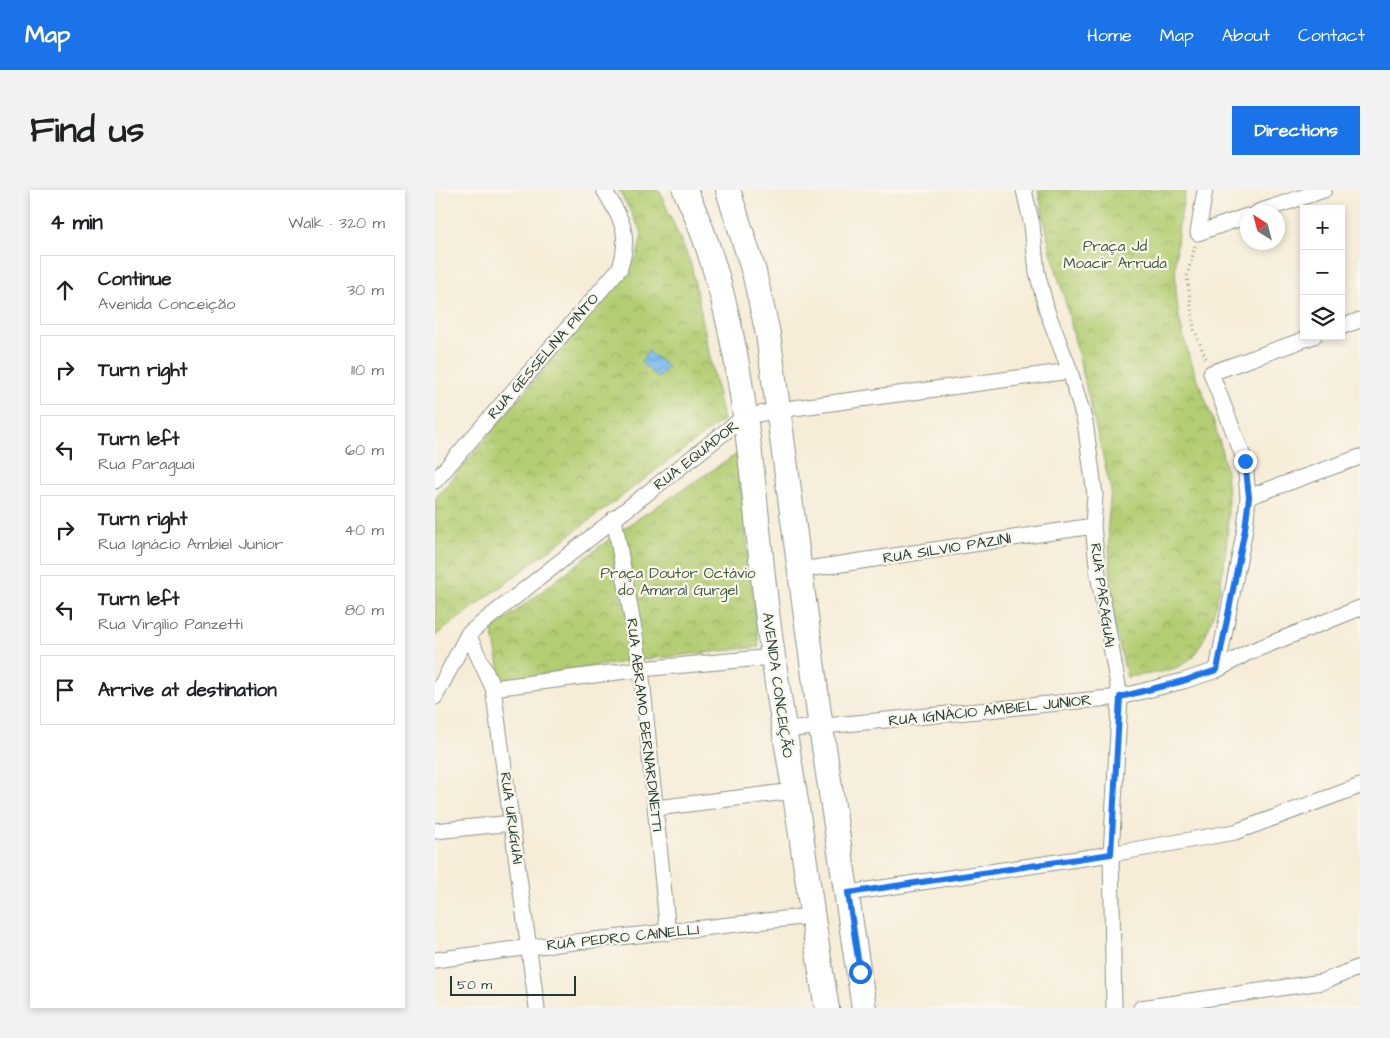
<!DOCTYPE html>
<html lang="en">
<head>
<meta charset="utf-8">
<style>
  :root { --surface:#fff; --page:#f2f2f2; --text:#202124; --muted:#757577; --line:#e0e0e0; --accent:#1a73e8 }
  body { margin:0; font-family:"Architects Daughter",sans-serif; background:var(--page); color:var(--text) }
  .controls { position:absolute; right:15px; top:15px; display:grid; overflow:hidden; border-radius:0px; box-shadow:0 2px 8px #0003 }
  .controls button { width:45px; height:45px; display:grid; place-items:center; padding:0; border:0; border-bottom:1px solid var(--line); background:var(--surface); color:var(--text); font:25px sans-serif }
  .compass { position:absolute; left:805px; top:15px; width:45px; height:45px; border-radius:50%; background:var(--surface); box-shadow:0 2px 8px #0003; rotate:324deg }
  .scale { position:absolute; left:15px; bottom:12px; width:126px; box-sizing:border-box; padding-left:5px; border:2px solid #1f3d34; border-top:0; font-size:14px; line-height:18px; white-space:nowrap; color:#1f3d34; -webkit-text-stroke:4px #fbf7ec; paint-order:stroke }
  .stop { position:absolute; width:15px; height:15px; margin:-11px; border:4px solid #1a73e8; border-radius:50%; background:#fff }
  .stop.end { background:#1a73e8; border-color:#fff; box-shadow:0 1px 5px #0008 }
  .list { margin:0; padding:0; list-style:none }
  h2 { display:flex; justify-content:space-between; align-items:center; height:65px; margin:0; padding:0 20px; font-size:21px }
  h2 small { font-size:16px; font-weight:400; color:var(--muted) }
  .list li { display:grid; grid-template-columns:32px 1fr auto; gap:15px; align-items:center; box-sizing:border-box; height:70px; margin:0 10px 10px; padding:0 10px; border:1px solid var(--line); border-radius:0px }
  .list b { display:block; font-size:19px; white-space:nowrap }
  .list p { margin:0; font-size:16px; white-space:nowrap; color:var(--muted) }
  .list em { font-size:16px; font-style:normal; color:var(--muted) }
  .icon { flex:none; width:28px; height:28px; fill:none; stroke:currentColor; stroke-width:2; stroke-linecap:round; stroke-linejoin:round }
  .map { position:relative; flex:none; width:925px; height:818px; overflow:hidden; border-radius:0px }
  header { display:flex; align-items:center; gap:30px; box-sizing:border-box; height:70px; padding:0 25px; background:var(--accent); color:#fff }
  header strong { font-size:24px }
  nav { display:flex; gap:28px; margin-inline-start:auto; font-size:18px }
  .intro { display:flex; align-items:center; justify-content:space-between; box-sizing:border-box; height:120px; padding:0 30px }
  h1 { margin:0; font-size:35px }
  .button { padding:12px 22px; border-radius:0px; background:var(--accent); color:#fff; font-size:18px; font-weight:700 }
  main { display:flex; gap:30px; padding:0 30px }
  aside { flex:1; background:var(--surface); border-radius:0px; box-shadow:0 2px 8px #0003 }
  .map>svg:first-child { display:block }
  .park { fill:url(#park-crowns); stroke:#698553 }
  .water { fill:url(#water-waves); stroke:#4e7c92 }
  .lines { fill:none; stroke-linecap:round; stroke-linejoin:round }
  .minor-casing { stroke:#8a9486; stroke-width:17 }
  .primary-casing { stroke:#8a9486; stroke-width:26 }
  .path { stroke:#8a9486; stroke-width:3; stroke-dasharray:1 4; stroke-linecap:butt }
  .minor { stroke:#fff; stroke-width:15 }
  .primary { stroke:#fff; stroke-width:24 }
  .route { stroke:#1a73e8; stroke-width:6 }
  .labels { text-anchor:middle; stroke-width:4.5; stroke-linejoin:round; paint-order:stroke }
  .park-label { font-size:15px; fill:#3d5a40; stroke:#fbf7ec }
  .street-label { font-size:15px; fill:#1f3d34; stroke:#fbf7ec }
</style>
</head>
<body>
<header>
<strong>Map</strong>
<nav><a>Home</a><a>Map</a><a>About</a><a>Contact</a></nav>
</header>
<div class="intro"><h1>Find us</h1><a class="button">Directions</a></div>
<main>
<aside>
<h2>4 min<small>Walk · 320 m</small></h2>
<ul class="list">
<li><svg class="icon" aria-label="ahead" viewBox="0 0 24 24"><path d="M12 20V5M6 11l6-6 6 6"/></svg><div><b>Continue</b><p>Avenida Conceição</p></div><em>30 m</em></li>
<li><svg class="icon" aria-label="right" viewBox="0 0 24 24"><path d="M7 20v-9h11M14 6l5 5-5 5"/></svg><div><b>Turn right</b></div><em>110 m</em></li>
<li><svg class="icon" aria-label="left" viewBox="0 0 24 24"><path d="M17 20v-9H6M10 6l-5 5 5 5"/></svg><div><b>Turn left</b><p>Rua Paraguai</p></div><em>60 m</em></li>
<li><svg class="icon" aria-label="right" viewBox="0 0 24 24"><path d="M7 20v-9h11M14 6l5 5-5 5"/></svg><div><b>Turn right</b><p>Rua Ignácio Ambiel Junior</p></div><em>40 m</em></li>
<li><svg class="icon" aria-label="left" viewBox="0 0 24 24"><path d="M17 20v-9H6M10 6l-5 5 5 5"/></svg><div><b>Turn left</b><p>Rua Virgilio Panzetti</p></div><em>80 m</em></li>
<li><svg class="icon" aria-label="arrive" viewBox="0 0 24 24"><path d="M6 21V4h12l-3 4 3 4H6"/></svg><div><b>Arrive at destination</b></div></li>
</ul>
</aside>
<div class="map">
<svg width="925" height="818" viewBox="0 0 925 818">
  <defs>
    <pattern id="park-crowns" width="20" height="18" patternUnits="userSpaceOnUse" patternTransform="scale(1.25)"><rect width="20" height="18" fill="#b3cd72"/><path d="M2 6a3 3 0 1 1 6 0M12 15a3 3 0 1 1 6 0" fill="none" stroke="#91a85e"/></pattern>
    <pattern id="water-waves" width="16" height="10" patternUnits="userSpaceOnUse" patternTransform="scale(1.25)"><rect width="16" height="10" fill="#7dbaf0"/><path d="M0 5q4-4 8 0t8 0" fill="none" stroke="#6698c3"/></pattern>
  </defs>
  <rect width="100%" height="100%" fill="#fbf7ec"/>
  <filter id="ink" filterUnits="userSpaceOnUse"><feTurbulence type="fractalNoise" baseFrequency=".02" numOctaves="2"/><feDisplacementMap in="SourceGraphic" scale="10" xChannelSelector="R" yChannelSelector="G"/><feConvolveMatrix kernelMatrix="1 2 1 2 8 2 1 2 1" color-interpolation-filters="sRGB"/></filter>
  <filter id="wash" filterUnits="userSpaceOnUse"><feTurbulence type="fractalNoise" baseFrequency=".0096" numOctaves="4" result="noise"/><feDisplacementMap in="SourceGraphic" scale="20" xChannelSelector="R" yChannelSelector="G"/><feGaussianBlur stdDeviation="1.12" result="paint"/><feColorMatrix in="noise" values="0 0 0 0 0 0 0 0 0 0 0 0 0 0 0 0 0 1.4 0 .05"/><feComposite in="paint" operator="in"/></filter>
  <g filter="url(#wash)">
    <rect width="100%" height="100%" fill="#f6ecd8"/>
    <path class="park" d="M184 0H224L256 74 288 230 0 446V309L202 67 207 43Z
      M603 0H751C741 43 737 83 744 127 753 177 780 222 789 271 799 319 790 425 759 465 745 483 713 484 692 487L678 429 673 335 676 300 631 114 615 58Z
      M302 264 324 457 203 470 67 490 57 440 186 340Z"/>
    <path class="water" d="M213 161 233 177 223 188 206 172Z"/>
  </g>
  <g filter="url(#ink)">
    <g class="lines">
      <defs>
        <path id="minor" d="M589 0 597 35 602 82 612 121 635 181 650 232 660 305 658 336 663 384 685 507 676 664 679 818
          M770 0 763 43 812 26
          M823 22 889 0
          M906 137 925 130
          M0 291 185 78C196 43 187 30 169 0
          M813 307 925 267
          M179 328 206 479 233 743
          M366 380 658 336
          M33 444 58 498 102 818
          M782 480 810 339 813 307 810 271 776 183 879 146
          M58 498 206 479 337 467
          M0 507 33 444 309 227 344 220 635 181
          M349 540 685 507 748 491 782 480 812 463 925 418
          M221 618 359 601
          M0 641 77 633
          M413 703 676 664 800 642 925 596
          M0 770 95 757 375 726
          M706 818 887 792 925 777"/>
        <path id="primary" d="M250 0C309 125 315 277 331 413 338 475 349 537 359 599 371 672 379 745 392 818
          M293 0 319 82 333 144 386 538 429 818"/>
      </defs>
      <use href="#minor" class="minor-casing"/>
      <use href="#primary" class="primary-casing"/>
      <path class="path" d="M760 56 752 86 759 139 771 169"/>
      <use href="#minor" class="minor"/>
      <use href="#primary" class="primary"/>
    </g>
  </g>
  <g class="lines" filter="url(#ink)">
    <path class="route" d="M425 782 413 703 676 664 685 507 748 491 782 480 810 339 814 307 810 271"/>
  </g>
  <g class="labels">
    <g class="park-label">
      <text x="680" y="61">Praça Jd<tspan x="680" dy="17">Moacir Arruda</tspan></text>
      <text x="243" y="388">Praça Doutor Octávio<tspan x="243" dy="17">do Amaral Gurgel</tspan></text>
    </g>
    <g class="street-label">
      <text transform="translate(108 166) rotate(-49)" y="5">RUA GESSELINA PINTO</text>
      <text transform="translate(261 265) rotate(-38)" y="5">RUA EQUADOR</text>
      <text transform="translate(512 358) rotate(-9)" y="5">RUA SILVIO PAZINI</text>
      <text transform="translate(668 405) rotate(82)" y="5">RUA PARAGUAI</text>
      <text transform="translate(343 495) rotate(82)" y="5">AVENIDA CONCEIÇÃO</text>
      <text transform="translate(555 520) rotate(-6)" y="5">RUA IGNÁCIO AMBIEL JUNIOR</text>
      <text transform="translate(210 535) rotate(83)" y="5">RUA ABRAMO BERNARDINETTI</text>
      <text transform="translate(77 628) rotate(82)" y="5">RUA URUGUAI</text>
      <text transform="translate(188 747) rotate(-6)" y="5">RUA PEDRO CAINELLI</text>
    </g>
  </g>
</svg>
<div class="controls">
<button>+</button>
<button>−</button>
<button><svg class="icon" aria-label="layers" viewBox="0 0 24 24"><path d="M12 4l9 5-9 5-9-5zM3 14l9 5 9-5"/></svg></button>
</div>
<svg class="compass" viewBox="-18 -18 36 36"><path d="M0-13l5 13h-10z" fill="#e53935"/><path d="M0 13l5-13h-10z" fill="#757577"/></svg>
<div class="scale">50 m</div>
<div class="stop" style="left:425px;top:782px"></div>
<div class="stop end" style="left:810px;top:271px"></div>
</div>
</main>
</body>
</html>
